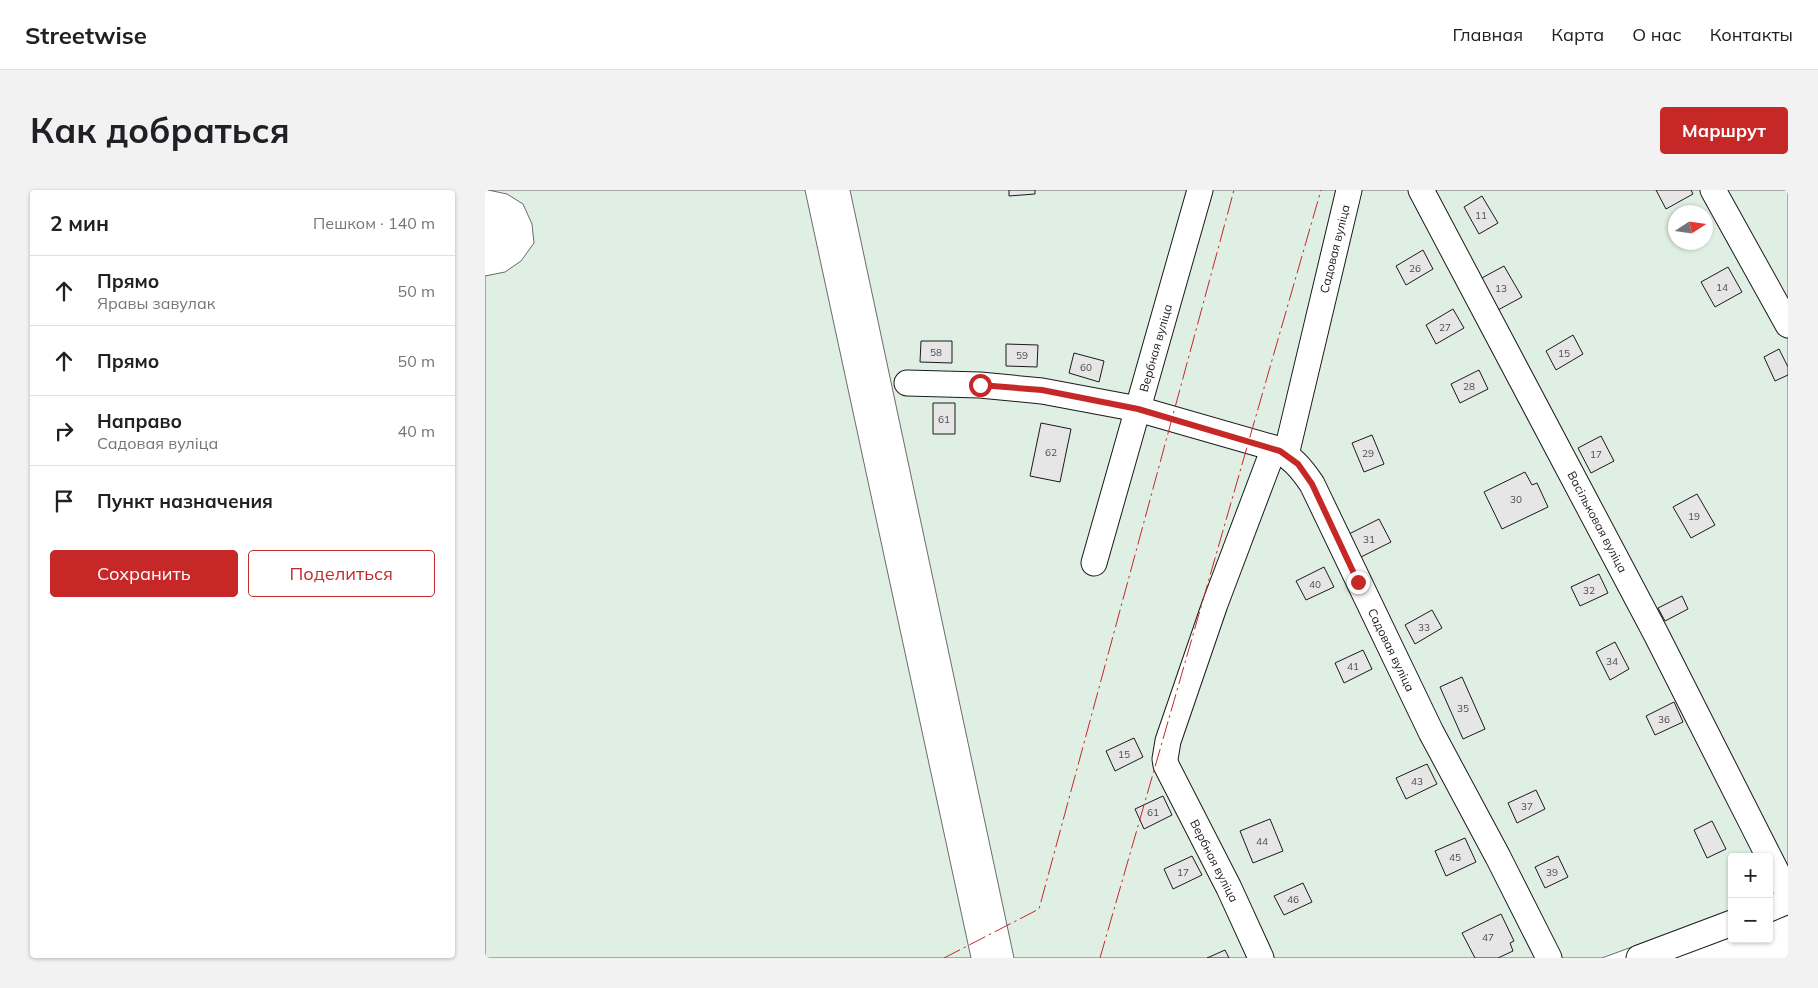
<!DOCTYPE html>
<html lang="ru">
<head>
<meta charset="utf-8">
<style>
  :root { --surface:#fff; --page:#f2f2f2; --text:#202124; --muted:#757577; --line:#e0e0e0; --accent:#c62828 }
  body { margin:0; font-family:Mulish,sans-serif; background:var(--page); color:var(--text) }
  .controls { position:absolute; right:15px; bottom:15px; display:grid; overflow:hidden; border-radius:5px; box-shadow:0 1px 4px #0004 }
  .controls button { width:45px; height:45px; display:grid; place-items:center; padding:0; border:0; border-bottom:1px solid var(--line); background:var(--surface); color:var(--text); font:25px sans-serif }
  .compass { position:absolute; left:1183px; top:15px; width:45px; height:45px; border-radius:50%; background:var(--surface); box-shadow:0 1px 4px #0004; rotate:78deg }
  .stop { position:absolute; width:15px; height:15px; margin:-11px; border:4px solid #c62828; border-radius:50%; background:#fff }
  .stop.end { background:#c62828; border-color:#fff; box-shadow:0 1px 5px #0008 }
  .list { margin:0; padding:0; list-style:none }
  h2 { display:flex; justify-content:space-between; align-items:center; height:65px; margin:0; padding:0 20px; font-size:21px }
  h2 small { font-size:16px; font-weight:400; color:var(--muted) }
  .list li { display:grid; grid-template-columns:32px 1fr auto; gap:15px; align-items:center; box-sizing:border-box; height:70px; padding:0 20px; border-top:1px solid var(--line) }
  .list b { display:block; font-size:19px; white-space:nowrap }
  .list p { margin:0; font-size:16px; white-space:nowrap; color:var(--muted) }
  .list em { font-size:16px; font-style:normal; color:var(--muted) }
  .actions { display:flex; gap:10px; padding:15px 20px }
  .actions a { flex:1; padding:11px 0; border:1px solid var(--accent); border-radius:5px; text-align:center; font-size:18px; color:var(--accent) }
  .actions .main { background:var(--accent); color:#fff }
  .icon { flex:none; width:28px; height:28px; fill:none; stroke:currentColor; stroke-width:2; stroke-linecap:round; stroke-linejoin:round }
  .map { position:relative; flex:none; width:1303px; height:768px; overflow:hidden; border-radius:5px }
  header { display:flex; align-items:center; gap:30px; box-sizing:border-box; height:70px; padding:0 25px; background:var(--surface); border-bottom:1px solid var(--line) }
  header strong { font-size:24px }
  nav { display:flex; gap:28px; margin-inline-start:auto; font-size:18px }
  .intro { display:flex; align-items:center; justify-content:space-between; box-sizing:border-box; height:120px; padding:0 30px }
  h1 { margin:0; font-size:35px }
  .button { padding:12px 22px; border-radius:5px; background:var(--accent); color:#fff; font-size:18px; font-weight:700 }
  main { display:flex; gap:30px; padding:0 30px }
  aside { flex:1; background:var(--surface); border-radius:5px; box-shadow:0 1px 4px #0004 }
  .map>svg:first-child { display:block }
  .green { fill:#e0efe3; stroke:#6a6a6a; fill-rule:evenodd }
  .building { fill:#e6e6e6; stroke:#1a1a1a }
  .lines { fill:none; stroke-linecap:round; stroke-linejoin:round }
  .minor-casing { stroke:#1a1a1a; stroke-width:27 }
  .minor { stroke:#fff; stroke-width:25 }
  .power { stroke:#c62828; stroke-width:1; stroke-dasharray:18 4 2.5 4; stroke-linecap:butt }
  .route { stroke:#c62828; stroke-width:6 }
  .labels { text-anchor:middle; stroke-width:4; stroke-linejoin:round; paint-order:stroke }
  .number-label { font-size:10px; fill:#4d4d4d }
  .street-label { font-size:12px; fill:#1a1a1a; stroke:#fff }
</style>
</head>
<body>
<header>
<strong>Streetwise</strong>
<nav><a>Главная</a><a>Карта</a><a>О нас</a><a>Контакты</a></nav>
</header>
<div class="intro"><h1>Как добраться</h1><a class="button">Маршрут</a></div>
<main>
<aside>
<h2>2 мин<small>Пешком · 140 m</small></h2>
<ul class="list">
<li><svg class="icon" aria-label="ahead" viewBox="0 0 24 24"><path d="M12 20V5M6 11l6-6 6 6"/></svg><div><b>Прямо</b><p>Яравы завулак</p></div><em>50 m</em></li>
<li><svg class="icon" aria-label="ahead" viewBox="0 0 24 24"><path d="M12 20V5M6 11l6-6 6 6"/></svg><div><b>Прямо</b></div><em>50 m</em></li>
<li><svg class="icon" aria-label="right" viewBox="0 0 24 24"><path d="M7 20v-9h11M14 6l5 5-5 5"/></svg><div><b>Направо</b><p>Садовая вуліца</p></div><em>40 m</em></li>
<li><svg class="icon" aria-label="arrive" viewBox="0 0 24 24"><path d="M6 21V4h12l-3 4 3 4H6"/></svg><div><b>Пункт назначения</b></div></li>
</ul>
<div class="actions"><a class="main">Сохранить</a><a>Поделиться</a></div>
</aside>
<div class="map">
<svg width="1303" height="768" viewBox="0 0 1303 768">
  <rect width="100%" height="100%" fill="#fff"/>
  <path class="green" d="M3 0H320L486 768H0V86L20 82 36 71 49 53 47 34 38 14 22 4Z
    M365 0H1303V699L1284 707V667H1247V720L1117 768H529ZM1190 22H1220V52H1190Z"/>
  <path class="building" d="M524 0H550V4L524 6Z
    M1171 0H1206L1208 4 1181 19Z
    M997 6 1013 33 994 44 979 17Z
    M938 60 948 79 921 95 911 76Z
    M1019 76 1037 107 1013 120 995 89Z
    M1243 77 1257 102 1230 117 1216 92Z
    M968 119 979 138 951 154 941 135Z
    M1088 145 1098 164 1071 180 1061 161Z
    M436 151H467V173L435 172Z
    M521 154 553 155 552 177 521 176Z
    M1294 159 1303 177V185L1290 191 1279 167Z
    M589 163 619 171 614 192 584 183Z
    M994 180 1003 199 975 213 966 194Z
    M448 213H470V244H448Z
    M556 233 586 239 575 292 545 286Z
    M887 245 899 274 879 282 867 253Z
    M1116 246 1129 271 1106 283 1093 258Z
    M1040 282 1047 295 1052 293 1063 317 1017 339 999 302Z
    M1212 304 1230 335 1206 348 1188 317Z
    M894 329 906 352 874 368 862 345Z
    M839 377 849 397 821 410 811 391Z
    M1114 384 1123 403 1095 416 1086 397Z
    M1197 406 1203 419 1180 431 1173 418Z
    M947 420 957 438 930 454 920 435Z
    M1130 452 1144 479 1125 490 1111 462Z
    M878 460 887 479 859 493 850 473Z
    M977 487 1000 539 978 549 955 497Z
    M1189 512 1198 532 1170 545 1161 526Z
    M649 548 658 567 630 581 621 561Z
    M942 574 952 594 921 609 911 588Z
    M1051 600 1060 619 1032 633 1023 613Z
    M678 606 687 625 659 639 650 619Z
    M785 629 798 661 768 673 755 641Z
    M1227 631 1241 659 1222 668 1209 640Z
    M980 648 991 672 961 686 950 661Z
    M707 666 717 685 688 699 679 679Z
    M1073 666 1083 687 1060 698 1050 677Z
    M818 693 827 712 799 725 789 706Z
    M1016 724 1029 751 1025 753 1028 761 1013 768H990L977 743Z
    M740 760 744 768H722Z"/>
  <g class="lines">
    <defs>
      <path id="minor" d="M936 0 1171 444 1284 667
        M1228 0 1303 135
        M422 193 495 195 557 201 653 219 789 258C807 267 816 278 827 294L946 542 1013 667 1064 768
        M801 265 864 0
        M609 373 715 0
        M1284 667 1303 704
        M1284 719 1303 711
        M776 768 744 698 681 575 680 569 683 551 730 414 789 258
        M1154 768 1247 733"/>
    </defs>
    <use href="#minor" class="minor-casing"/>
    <use href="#minor" class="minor"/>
    <path class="power" d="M459 768 554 719 749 0
      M615 768 836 0"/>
  </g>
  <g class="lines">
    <path class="route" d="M495 195 557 200 653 219 795 261 813 274 827 294 873 392"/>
  </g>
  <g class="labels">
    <g class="number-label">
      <text x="996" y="29">11</text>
      <text x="930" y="82">26</text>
      <text x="1237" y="101">14</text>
      <text x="1016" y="102">13</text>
      <text x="960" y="141">27</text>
      <text x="451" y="166">58</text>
      <text x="1079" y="167">15</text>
      <text x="537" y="169">59</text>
      <text x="601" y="181">60</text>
      <text x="984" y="200">28</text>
      <text x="459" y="233">61</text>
      <text x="566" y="266">62</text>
      <text x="883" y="267">29</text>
      <text x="1111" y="268">17</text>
      <text x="1031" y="313">30</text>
      <text x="1209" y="330">19</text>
      <text x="884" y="353">31</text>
      <text x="830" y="398">40</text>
      <text x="1104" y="404">32</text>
      <text x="939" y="441">33</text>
      <text x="1127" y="475">34</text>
      <text x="868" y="480">41</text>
      <text x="978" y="522">35</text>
      <text x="1179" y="533">36</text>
      <text x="639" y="568">15</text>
      <text x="932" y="595">43</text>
      <text x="1042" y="620">37</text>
      <text x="668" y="626">61</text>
      <text x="777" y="655">44</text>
      <text x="970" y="671">45</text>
      <text x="698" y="686">17</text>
      <text x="1067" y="686">39</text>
      <text x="808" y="713">46</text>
      <text x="1003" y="751">47</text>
    </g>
    <g class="street-label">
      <text transform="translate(850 59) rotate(-76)" y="4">Садовая вуліца</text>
      <text transform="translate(671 158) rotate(-74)" y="4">Вербная вуліца</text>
      <text transform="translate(1112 332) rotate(62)" y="4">Васільковая вуліца</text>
      <text transform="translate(906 460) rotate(64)" y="4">Садовая вуліца</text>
      <text transform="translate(729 671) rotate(63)" y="4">Вербная вуліца</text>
    </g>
  </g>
</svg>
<div class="controls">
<button>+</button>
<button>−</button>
</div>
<svg class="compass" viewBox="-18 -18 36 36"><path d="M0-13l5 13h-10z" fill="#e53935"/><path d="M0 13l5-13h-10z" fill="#757577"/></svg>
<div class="stop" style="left:495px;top:195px"></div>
<div class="stop end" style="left:873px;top:392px"></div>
</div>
</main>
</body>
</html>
